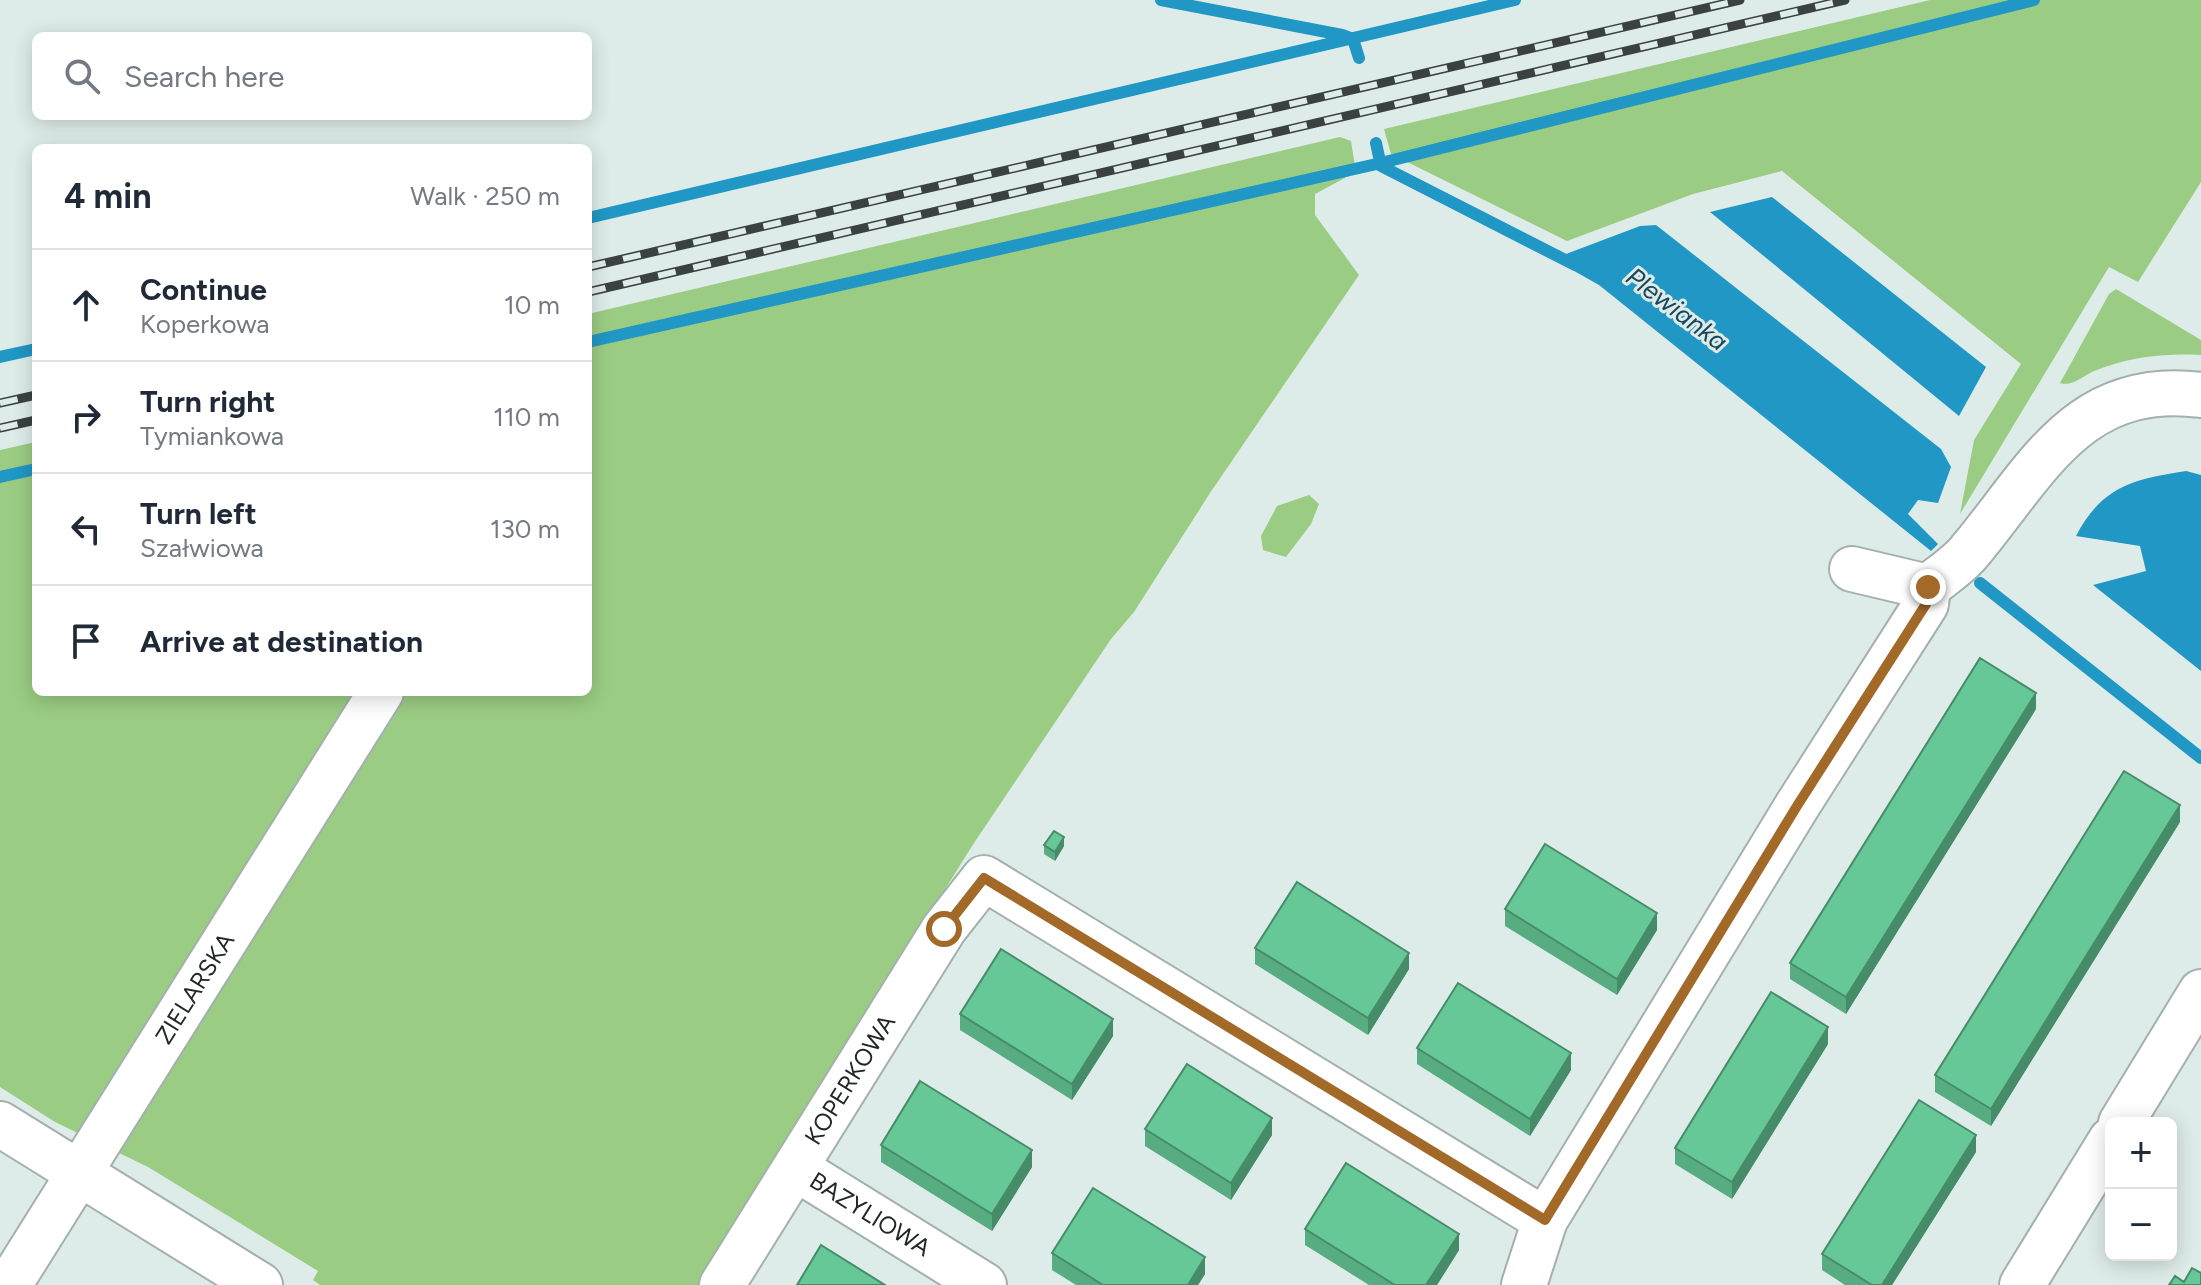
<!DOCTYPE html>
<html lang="en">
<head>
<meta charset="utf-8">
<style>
  :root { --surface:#fff; --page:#f6f6f7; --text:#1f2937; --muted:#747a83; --line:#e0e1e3 }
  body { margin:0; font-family:Figtree,sans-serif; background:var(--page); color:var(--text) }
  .controls { position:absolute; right:24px; bottom:24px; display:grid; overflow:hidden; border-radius:12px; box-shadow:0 4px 20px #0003 }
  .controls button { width:72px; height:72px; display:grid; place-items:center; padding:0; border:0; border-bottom:2px solid var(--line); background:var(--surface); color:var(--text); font:40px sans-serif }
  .stop { position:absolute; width:24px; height:24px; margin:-18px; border:6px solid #a26928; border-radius:50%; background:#fff }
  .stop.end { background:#a26928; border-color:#fff; box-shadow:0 2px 8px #0008 }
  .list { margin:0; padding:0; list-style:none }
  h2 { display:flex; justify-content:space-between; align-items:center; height:104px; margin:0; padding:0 32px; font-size:34px }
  h2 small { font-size:26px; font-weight:400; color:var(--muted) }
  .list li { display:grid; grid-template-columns:52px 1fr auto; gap:24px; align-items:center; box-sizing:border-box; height:112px; padding:0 32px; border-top:2px solid var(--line) }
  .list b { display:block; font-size:30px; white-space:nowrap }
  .list p { margin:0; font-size:26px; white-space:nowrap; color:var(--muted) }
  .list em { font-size:26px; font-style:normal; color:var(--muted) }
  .icon { flex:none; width:44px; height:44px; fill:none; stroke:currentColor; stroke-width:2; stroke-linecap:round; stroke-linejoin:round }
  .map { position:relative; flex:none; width:2201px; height:1285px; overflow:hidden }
  .search { position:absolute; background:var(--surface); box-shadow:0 4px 20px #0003; left:32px; top:32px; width:560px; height:88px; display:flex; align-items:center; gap:20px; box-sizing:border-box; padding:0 28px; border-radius:12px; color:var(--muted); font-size:30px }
  .panel { position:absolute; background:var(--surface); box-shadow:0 4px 20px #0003; left:32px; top:144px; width:560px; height:552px; border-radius:12px }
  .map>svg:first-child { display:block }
  .green { fill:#9acc83 }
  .water { fill:#2097c5 }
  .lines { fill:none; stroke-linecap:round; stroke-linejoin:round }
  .stream { stroke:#2097c5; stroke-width:12 }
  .minor-casing { stroke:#a4b0ae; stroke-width:48 }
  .minor { stroke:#fff; stroke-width:44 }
  .rail-casing { stroke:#3b4140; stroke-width:9 }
  .rail { stroke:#deece9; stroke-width:6; stroke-dasharray:18; stroke-linecap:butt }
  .wall { fill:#57ac81 }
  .shaded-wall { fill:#478c69 }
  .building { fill:#65c896; stroke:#478c69; stroke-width:2 }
  .route { stroke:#a26928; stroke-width:10 }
  .labels { text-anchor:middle; stroke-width:6; stroke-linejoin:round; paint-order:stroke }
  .street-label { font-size:24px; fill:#222726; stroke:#deece9 }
  .water-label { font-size:26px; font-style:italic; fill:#1a475b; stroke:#deece9 }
</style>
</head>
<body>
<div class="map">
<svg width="2201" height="1285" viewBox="0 0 2201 1285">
  <rect width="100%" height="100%" fill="#deece9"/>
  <path class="green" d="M1930 0H2201V182L2138 282 2109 267 1960 514 1974 440 2021 364 1782 171 1693 194 1567 241 1391 154 1384 129Z
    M1340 137 1351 141 1356 172 1315 194V215L1359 275 1210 493 1134 612 1111 639 972 846 699 1285H320L313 1280 318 1271 148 1167 55 1122 0 1087V450L36 442V692H588V314Z
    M2116 289 2201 340V355C2164 353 2129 357 2094 371 2083 376 2072 387 2060 383L2109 294Z
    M1309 495 1319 504 1311 524 1286 557 1263 550 1261 536 1277 506Z"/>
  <path class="water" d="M1772 197 1986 367 1959 416 1710 212Z
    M1656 225 1941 449 1951 467 1938 503 1918 500 1908 514 1938 544 1931 551 1599 285 1560 263 1566 254 1640 226Z
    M2186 471 2201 475V671L2093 585 2146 571 2140 546 2076 536C2102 486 2134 479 2186 471Z"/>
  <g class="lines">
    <path class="stream" d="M1161 0 1342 35 1353 39 1359 58
      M1376 143 1381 166 1575 265
      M588 218 1515 0
      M588 342 1381 163 2034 0
      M0 357 36 349
      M0 477 36 469
      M1980 583 2201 758"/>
    <defs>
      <g id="minor">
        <path d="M1852 569 1928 587"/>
        <path d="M1928 587C1941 576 1959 565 1970 551 2037 471 2078 379 2201 395"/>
        <path d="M2121 1123 2201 992"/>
        <path d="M0 1124 260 1285"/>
        <path id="s1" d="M797 1169 984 1285"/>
        <path id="s2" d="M9 1285 381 692"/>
        <path id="s3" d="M722 1285 944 929 984 878 1545 1220"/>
        <path d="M1524 1285 1545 1220 1797 806 1926 604 1928 587"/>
        <path d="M2022 1285 2111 1140"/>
      </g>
    </defs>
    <use href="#minor" class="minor-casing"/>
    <use href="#minor" class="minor"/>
    <defs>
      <path id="rail" d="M588 267 1740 0
        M588 292 1845 0
        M0 403 36 395
        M0 428 36 420"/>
    </defs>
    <use href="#rail" class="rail-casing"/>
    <use href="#rail" class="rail"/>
  </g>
  <path class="wall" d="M2036 709 1846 1014 1790 979V963Z
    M2180 822 1991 1126 1935 1092V1075Z
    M1044 845 1064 846 1055 861 1044 854Z
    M1505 909 1657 930 1617 995 1505 926Z
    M1255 948 1409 969 1368 1035 1255 964Z
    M960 1014 1113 1036 1072 1100 960 1030Z
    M1828 1044 1732 1199 1675 1164V1148Z
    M1417 1048 1571 1070 1530 1136 1417 1064Z
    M1145 1129 1272 1135 1231 1200 1145 1146Z
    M881 1145 1032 1167 992 1231 881 1162Z
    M1976 1152 1892 1285H1845L1822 1270V1254Z
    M1305 1229 1459 1250 1437 1285H1369L1305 1245Z
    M1052 1253 1205 1274 1198 1285H1076L1052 1270Z"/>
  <path class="shaded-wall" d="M2036 693V709L1846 1014V997Z
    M2180 805V822L1991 1126V1109Z
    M1064 837V846L1055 861V852Z
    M1657 913V930L1617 995V979Z
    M1409 953V969L1368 1035V1018Z
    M1113 1019V1036L1072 1100V1084Z
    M1828 1027V1044L1732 1199V1182Z
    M1571 1053V1070L1530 1136V1119Z
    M1272 1118V1135L1231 1200V1183Z
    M1976 1135V1152L1892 1285H1882Z
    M1032 1150V1167L992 1231V1214Z
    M1459 1234V1250L1437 1285H1426Z
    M1205 1257V1274L1198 1285H1188Z"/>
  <path class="building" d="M1980 658 2036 693 1846 997 1790 963Z
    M2124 771 2180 805 1991 1109 1935 1075Z
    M1054 831 1064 837 1055 852 1044 845Z
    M1545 844 1657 913 1617 979 1505 909Z
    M1297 882 1409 953 1368 1018 1255 948Z
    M1001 949 1113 1019 1072 1084 960 1014Z
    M1458 983 1571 1053 1530 1119 1417 1048Z
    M1771 992 1828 1027 1732 1182 1675 1148Z
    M1187 1064 1272 1118 1231 1183 1145 1129Z
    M920 1081 1032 1150 992 1214 881 1145Z
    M1919 1100 1976 1135 1882 1285H1872L1822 1254Z
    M1346 1163 1459 1234 1426 1285H1395L1305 1229Z
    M1093 1188 1205 1257 1188 1285H1103L1052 1253Z
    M821 1245 885 1285H797Z
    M2192 1268 2201 1273V1285H2169L2175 1276 2184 1282Z"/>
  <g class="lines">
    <path class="route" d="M944 929 984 878 1545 1220 1797 806 1926 604 1928 587"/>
  </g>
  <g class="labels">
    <g class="street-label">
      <text dy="8" stroke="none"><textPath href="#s2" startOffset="350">ZIELARSKA</textPath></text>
      <text dy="8" stroke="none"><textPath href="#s3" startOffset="242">KOPERKOWA</textPath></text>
      <text dy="8" stroke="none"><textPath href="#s1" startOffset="86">BAZYLIOWA</textPath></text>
    </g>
    <g class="water-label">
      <text transform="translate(1677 309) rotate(37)" y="9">Plewianka</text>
    </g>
  </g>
</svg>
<div class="controls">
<button>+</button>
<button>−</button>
</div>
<div class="stop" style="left:944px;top:929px"></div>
<div class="stop end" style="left:1928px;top:587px"></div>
<div class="search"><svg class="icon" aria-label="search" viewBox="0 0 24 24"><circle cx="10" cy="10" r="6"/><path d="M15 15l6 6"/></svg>Search here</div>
<section class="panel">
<h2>4 min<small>Walk · 250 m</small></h2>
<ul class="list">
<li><svg class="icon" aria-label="ahead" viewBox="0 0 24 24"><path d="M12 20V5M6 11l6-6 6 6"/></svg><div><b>Continue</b><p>Koperkowa</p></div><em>10 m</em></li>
<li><svg class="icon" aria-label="right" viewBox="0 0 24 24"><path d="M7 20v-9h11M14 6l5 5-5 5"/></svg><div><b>Turn right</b><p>Tymiankowa</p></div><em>110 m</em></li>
<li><svg class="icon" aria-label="left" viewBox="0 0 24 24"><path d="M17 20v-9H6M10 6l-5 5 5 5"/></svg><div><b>Turn left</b><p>Szałwiowa</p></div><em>130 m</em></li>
<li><svg class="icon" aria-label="arrive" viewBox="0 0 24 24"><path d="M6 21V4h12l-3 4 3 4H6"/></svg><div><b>Arrive at destination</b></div></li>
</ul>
</section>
</div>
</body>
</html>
